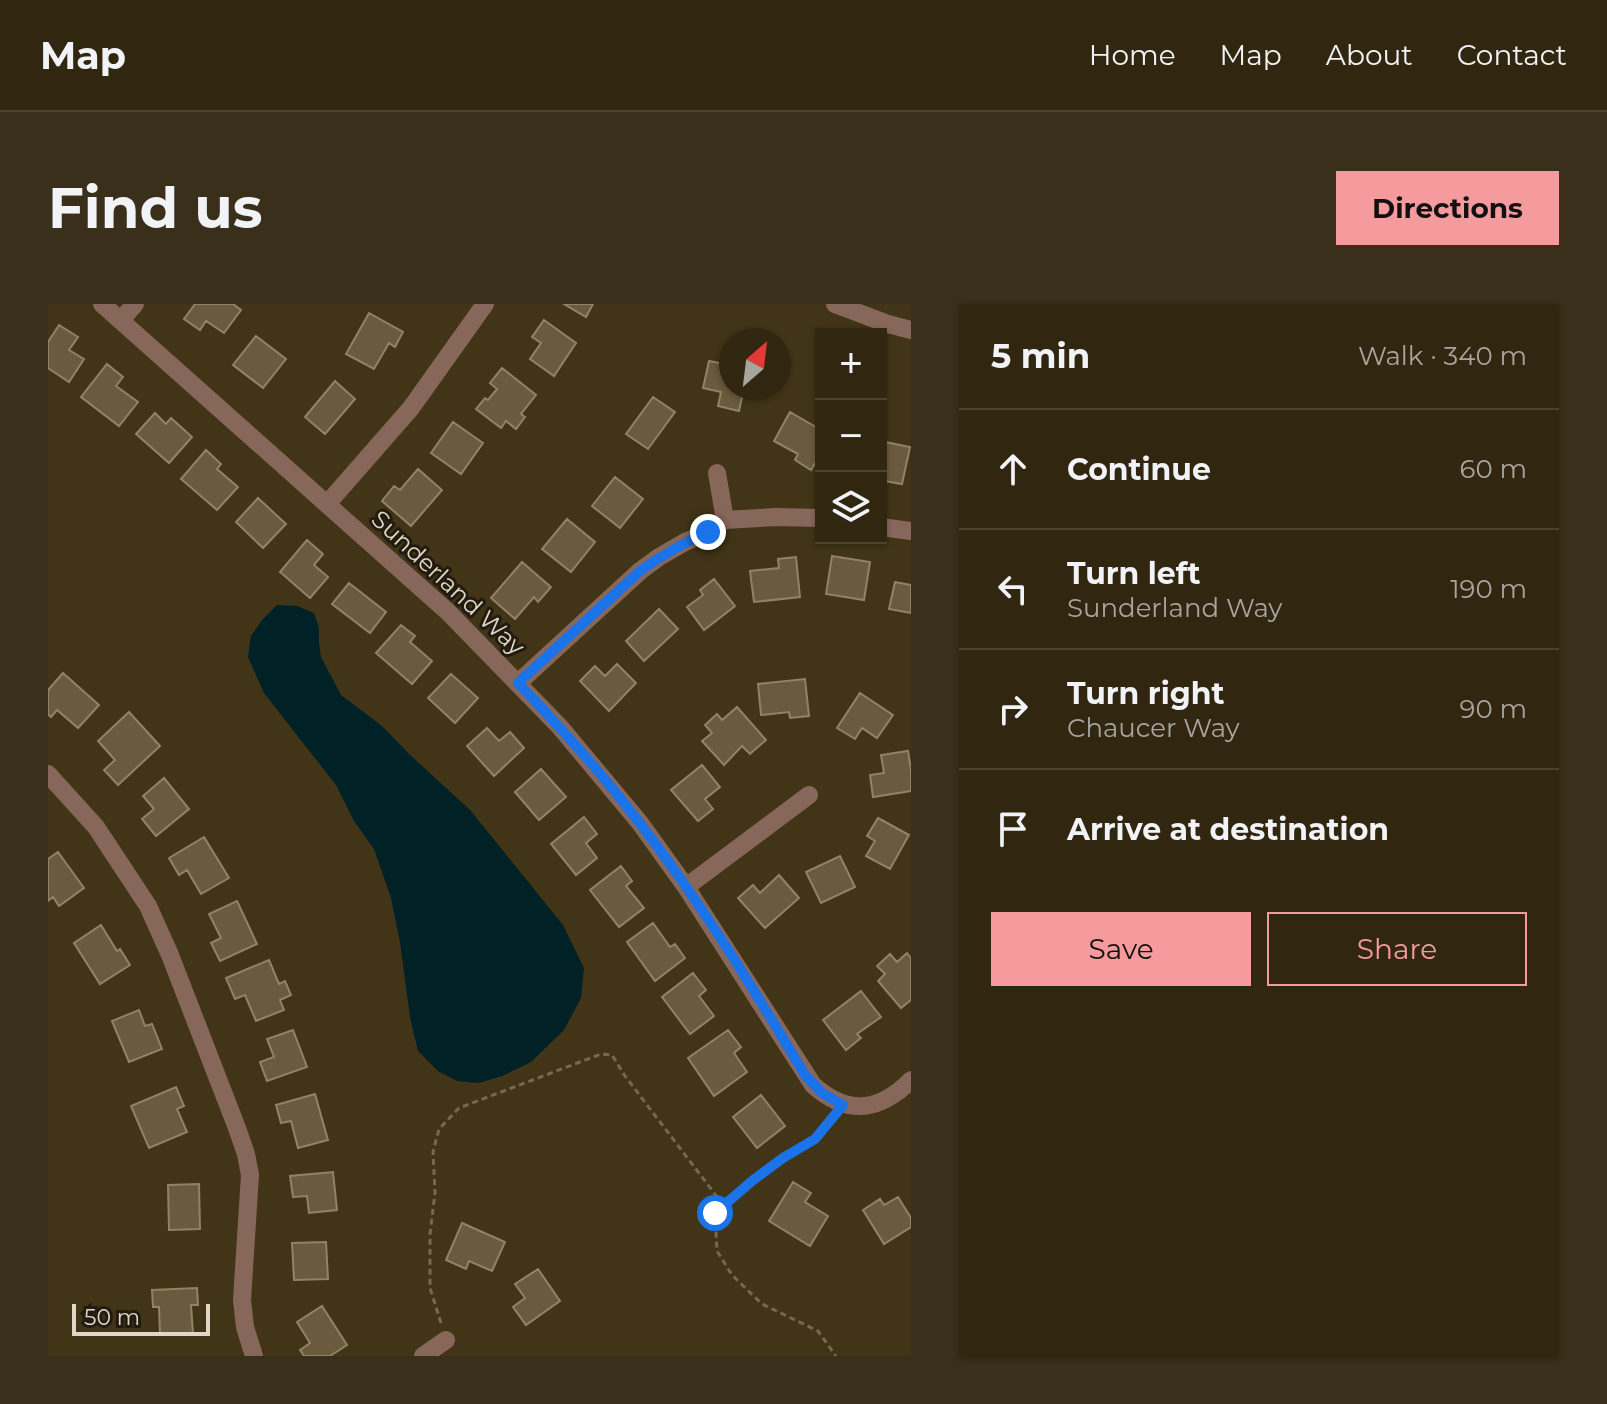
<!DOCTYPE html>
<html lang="en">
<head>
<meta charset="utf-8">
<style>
  :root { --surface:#312711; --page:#392f1a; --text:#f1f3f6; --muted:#a8a59f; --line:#4c4431; --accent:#f59b9e }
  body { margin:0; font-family:Montserrat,sans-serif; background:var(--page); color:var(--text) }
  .controls { position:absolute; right:24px; top:24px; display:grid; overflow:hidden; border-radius:0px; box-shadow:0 2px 6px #0004 }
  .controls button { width:72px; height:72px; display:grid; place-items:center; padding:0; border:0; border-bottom:2px solid var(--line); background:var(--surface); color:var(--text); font:40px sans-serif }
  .compass { position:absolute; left:671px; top:24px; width:72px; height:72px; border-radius:50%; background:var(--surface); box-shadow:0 2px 6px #0004; rotate:28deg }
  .scale { position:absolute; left:24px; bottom:20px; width:138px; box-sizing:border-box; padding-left:8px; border:4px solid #e0d8c7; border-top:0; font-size:22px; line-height:28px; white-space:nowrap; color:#e0d8c7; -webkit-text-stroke:6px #221c10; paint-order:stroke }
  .stop { position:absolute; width:24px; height:24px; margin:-18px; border:6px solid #1a73e8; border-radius:50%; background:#fff }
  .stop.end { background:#1a73e8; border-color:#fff; box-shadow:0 2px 8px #0008 }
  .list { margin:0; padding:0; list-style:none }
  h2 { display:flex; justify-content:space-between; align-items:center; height:104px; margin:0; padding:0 32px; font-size:34px }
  h2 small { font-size:26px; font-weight:400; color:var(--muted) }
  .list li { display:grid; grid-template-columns:52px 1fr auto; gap:24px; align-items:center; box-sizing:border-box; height:120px; padding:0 32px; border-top:2px solid var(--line) }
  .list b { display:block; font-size:30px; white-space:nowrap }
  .list p { margin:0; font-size:26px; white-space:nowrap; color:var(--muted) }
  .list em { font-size:26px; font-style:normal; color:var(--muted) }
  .actions { display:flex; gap:16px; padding:24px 32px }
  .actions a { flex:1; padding:18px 0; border:2px solid var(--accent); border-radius:0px; text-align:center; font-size:28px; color:var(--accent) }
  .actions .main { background:var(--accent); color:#111 }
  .icon { flex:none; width:44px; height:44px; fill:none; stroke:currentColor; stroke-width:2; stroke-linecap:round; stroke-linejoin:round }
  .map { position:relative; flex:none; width:863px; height:1052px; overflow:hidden; border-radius:0px }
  header { display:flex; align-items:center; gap:48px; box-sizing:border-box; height:112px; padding:0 40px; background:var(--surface); border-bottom:2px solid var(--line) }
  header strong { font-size:38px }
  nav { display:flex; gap:44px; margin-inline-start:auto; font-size:28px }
  .intro { display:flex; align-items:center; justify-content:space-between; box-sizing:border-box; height:192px; padding:0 48px }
  h1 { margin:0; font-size:56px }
  .button { padding:20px 36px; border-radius:0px; background:var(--accent); color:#111; font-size:28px; font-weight:700 }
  main { display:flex; gap:48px; padding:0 48px }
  aside { flex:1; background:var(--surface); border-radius:0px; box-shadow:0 2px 6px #0004 }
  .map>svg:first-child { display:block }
  .water { fill:#002226 }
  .building { fill:#6a5b3e; stroke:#928364; stroke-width:2 }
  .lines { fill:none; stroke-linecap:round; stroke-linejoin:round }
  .path { stroke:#756950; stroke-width:3; stroke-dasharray:6 4; stroke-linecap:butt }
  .minor { stroke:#88675b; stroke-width:18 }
  .route { stroke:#1a73e8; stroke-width:10 }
  .labels { text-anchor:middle; stroke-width:6; stroke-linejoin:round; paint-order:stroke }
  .street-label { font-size:24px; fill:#e0d8c7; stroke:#221c10 }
</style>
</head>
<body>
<header>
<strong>Map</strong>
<nav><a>Home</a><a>Map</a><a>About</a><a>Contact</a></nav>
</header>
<div class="intro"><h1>Find us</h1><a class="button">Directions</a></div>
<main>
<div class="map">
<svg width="863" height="1052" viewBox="0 0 863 1052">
  <rect width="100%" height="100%" fill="#413417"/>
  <path class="water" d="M229 301 249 302 266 309 271 324V339L273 353 293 391 334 422 361 450 422 506 515 621 536 664 533 694 516 726 483 758 454 772 431 779 409 777 390 767 370 747 362 713 352 638 343 594 326 545 306 517 288 481 216 389 200 353 203 332 215 315Z"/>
  <path class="building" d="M147 0H185L193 6 176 29 158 17 152 26 136 15Z
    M516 0H545L538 13Z
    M321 9 355 28 347 43 341 39 326 65 298 50Z
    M496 16 528 39 506 72 482 55 493 39 484 33Z
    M11 21 30 33 21 46 36 55 21 78 0 64V38Z
    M208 32 238 55 215 84 185 61Z
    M661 57 683 61V84H696L691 107 670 102 673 88 655 84Z
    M59 60 75 73 68 82 90 98 71 122 33 93Z
    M454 64 488 91 473 110 477 113 468 125 458 117 453 124 428 105 437 94 440 96 449 85 442 79Z
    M287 77 307 95 277 130 257 113Z
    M605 93 627 108 600 145 578 130Z
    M742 108 773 126V149L763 166 747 156 750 150 726 137Z
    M107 109 118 120 123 114 144 133 121 159 88 130Z
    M405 118 435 139 413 170 383 149Z
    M833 137 862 143 854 180 836 177 837 172 833 171Z
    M158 146 173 160 169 165 190 183 169 206 133 175Z
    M370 165 394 186 363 222 334 197 346 182 352 186Z
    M567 173 595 195 572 224 544 202Z
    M210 194 238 220 215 244 188 218Z
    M519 215 547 238 523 268 494 245Z
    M259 236 275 250 266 261 280 273 262 294 232 268Z
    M784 252 822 258 816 296 778 290Z
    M748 253 752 293 706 298 702 267 731 264 730 255Z
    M474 258 503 283 490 298 486 293 467 315 443 294Z
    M666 275 687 302 656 326 639 303 655 291 652 286Z
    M847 278 863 281V309L841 305Z
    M301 279 338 308 322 329 284 300Z
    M611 305 630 325 596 357 578 337Z
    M353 321 367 332 362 338 384 357 364 380 328 349Z
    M569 360 588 379 561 407 532 377 547 362 557 372Z
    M15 369 51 401 30 424 9 406 3 413 0 410V386Z
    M403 370 430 394 407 419 380 394Z
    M757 375 761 412 742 414 741 408 713 411 710 380Z
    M812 389 845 411 829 434 814 424 807 435 789 424Z
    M689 403 718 436 702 450 694 442 676 461 654 437 664 429 657 421 669 410 674 416Z
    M81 408 112 442 70 481 56 466 67 456 50 437Z
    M439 424 451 437 462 428 476 444 446 472 419 442Z
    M860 447 863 466V487L825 493 822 471 836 469 833 451Z
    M654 461 672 483 657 495 665 505 650 517 623 486Z
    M493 465 518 493 491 516 467 488Z
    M116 474 141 505 108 532 94 515 106 505 95 492Z
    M536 513 549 530 538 539 549 554 528 571 503 540Z
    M830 514 861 531 842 565 818 552 827 537 819 532Z
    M156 533 181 574 153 590 139 566 131 571 121 554Z
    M10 548 36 584 11 602 5 593 0 597V555Z
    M792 552 807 583 773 599 758 568Z
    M573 562 584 577 578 582 596 604 571 623 542 586Z
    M731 571 751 594 717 624 690 594 705 581 712 589Z
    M189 597 209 640 172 657 163 639 173 634 161 610Z
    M605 619 622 643 627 640 637 654 607 677 579 638Z
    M53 621 69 647 72 645 82 661 52 680 26 639Z
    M859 649 863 654V696L853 704 830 677 837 670 829 662 842 650 849 658Z
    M221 656 231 680 237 677 243 691 232 696 236 706 208 717 197 691 187 695 178 674Z
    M645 669 658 686 651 692 666 712 642 730 614 693Z
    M813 687 833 713 809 730 813 734 798 746 775 716Z
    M91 706 97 722 104 720 114 745 81 758 64 717Z
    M245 726 259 763 219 777 212 758 226 753 219 735Z
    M680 726 693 743 686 749 699 768 666 792 640 754Z
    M128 783 136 802 129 805 139 828 101 844 83 802Z
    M267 790 280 836 250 844 243 817 233 819 228 801Z
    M713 791 737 822 709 844 685 813Z
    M285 868 289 906 261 909 259 892 245 893 242 872Z
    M745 878 763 889 757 898 780 912 762 942 721 917Z
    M151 880 152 925 121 926 120 881Z
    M850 893 863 914V923L836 940 815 906 832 895 836 901Z
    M414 919 457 938 444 967 421 957 418 965 398 956Z
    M278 938 280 975 246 976 244 939Z
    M490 965 512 997 478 1021 465 1003 477 994 467 980Z
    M149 984 150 1001H143L145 1030 112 1031 111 1003H105L104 986Z
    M274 1002 299 1041 282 1052H256L252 1046 262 1039 249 1018Z"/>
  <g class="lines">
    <path class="path" d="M676 902 667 909 669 947 684 971 714 1000 770 1027 788 1052
      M393 1019 382 984V930L387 889 385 848 391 825 411 804 553 750 564 751 577 772 676 902 704 877 735 854 767 835 785 813"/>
    <path class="minor" d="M54 0 400 308 512 423 592 519 638 583 765 781C800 812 831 808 863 776
      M787 0 840 20 863 26
      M73 16 87 0
      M669 169 677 216
      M279 200 363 104 437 0
      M833 223 863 227
      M470 379 592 267 611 253 637 238 660 228 677 216 728 213 773 214
      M0 470 48 523 100 602 122 651 189 824 198 850 202 871 194 996 197 1023 206 1052
      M638 583 761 491
      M375 1052 398 1036"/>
  </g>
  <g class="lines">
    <path class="route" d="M660 228C635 239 614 251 592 267L470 379C512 423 553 468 590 517 652 597 705 684 757 771L774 789 795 801 767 835 735 854 704 877 667 909"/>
  </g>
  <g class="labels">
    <g class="street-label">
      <text transform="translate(400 279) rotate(43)" y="8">Sunderland Way</text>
    </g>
  </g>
</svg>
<div class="controls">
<button>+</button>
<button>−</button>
<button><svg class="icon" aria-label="layers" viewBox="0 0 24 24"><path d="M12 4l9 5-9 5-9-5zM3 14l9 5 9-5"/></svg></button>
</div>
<svg class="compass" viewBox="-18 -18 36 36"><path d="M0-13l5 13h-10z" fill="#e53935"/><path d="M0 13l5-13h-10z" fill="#a8a59f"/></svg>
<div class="scale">50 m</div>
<div class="stop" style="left:667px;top:909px"></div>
<div class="stop end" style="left:660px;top:228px"></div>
</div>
<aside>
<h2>5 min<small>Walk · 340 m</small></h2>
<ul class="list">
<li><svg class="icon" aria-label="ahead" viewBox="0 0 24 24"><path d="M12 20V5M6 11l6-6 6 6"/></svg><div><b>Continue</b></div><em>60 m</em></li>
<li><svg class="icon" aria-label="left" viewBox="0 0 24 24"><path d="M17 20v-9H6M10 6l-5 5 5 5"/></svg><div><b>Turn left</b><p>Sunderland Way</p></div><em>190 m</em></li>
<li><svg class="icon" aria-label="right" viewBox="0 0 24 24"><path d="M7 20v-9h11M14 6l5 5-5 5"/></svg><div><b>Turn right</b><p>Chaucer Way</p></div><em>90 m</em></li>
<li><svg class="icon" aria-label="arrive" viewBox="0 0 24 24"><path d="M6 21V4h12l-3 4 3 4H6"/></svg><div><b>Arrive at destination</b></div></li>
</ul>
<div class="actions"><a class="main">Save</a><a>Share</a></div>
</aside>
</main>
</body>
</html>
